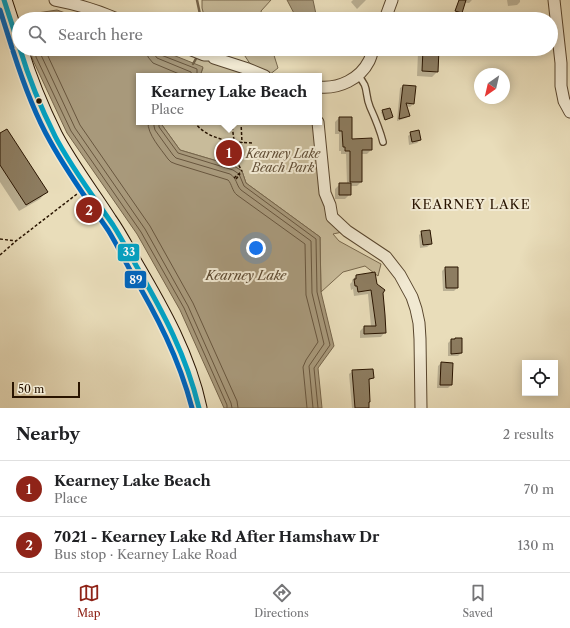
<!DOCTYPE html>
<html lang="en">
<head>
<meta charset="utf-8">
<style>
  :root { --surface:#fff; --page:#f2f2f2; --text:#202124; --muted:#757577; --line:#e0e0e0; --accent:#8f2418 }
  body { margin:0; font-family:"Libre Caslon Text",serif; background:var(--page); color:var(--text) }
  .controls { position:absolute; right:12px; bottom:12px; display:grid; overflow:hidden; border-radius:0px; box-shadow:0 2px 10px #0003 }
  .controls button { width:36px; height:36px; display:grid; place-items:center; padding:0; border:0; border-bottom:1px solid var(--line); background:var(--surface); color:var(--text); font:20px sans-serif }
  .compass { position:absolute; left:474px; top:68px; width:36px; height:36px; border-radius:50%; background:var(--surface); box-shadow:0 2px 10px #0003; rotate:214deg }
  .scale { position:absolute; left:12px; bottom:10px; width:68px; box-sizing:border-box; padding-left:4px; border:2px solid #291400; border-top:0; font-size:11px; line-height:14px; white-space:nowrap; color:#291400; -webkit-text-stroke:3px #f1e9d2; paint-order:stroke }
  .you { position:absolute; left:256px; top:248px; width:14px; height:14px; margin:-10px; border:3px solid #fff; border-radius:50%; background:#1a73e8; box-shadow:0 0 0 6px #1a73e833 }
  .badge { display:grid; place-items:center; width:26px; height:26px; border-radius:50%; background:var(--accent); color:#fff; font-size:13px; font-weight:700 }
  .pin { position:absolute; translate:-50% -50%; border:2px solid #fff; box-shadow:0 1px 4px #0006 }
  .popup { position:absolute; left:136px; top:73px; width:186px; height:52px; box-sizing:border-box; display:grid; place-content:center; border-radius:0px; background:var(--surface); filter:drop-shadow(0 1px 3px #0005); font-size:13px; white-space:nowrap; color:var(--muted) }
  .popup b { font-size:15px; color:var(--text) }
  .popup::after { content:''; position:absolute; left:50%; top:100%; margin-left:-8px; border:8px solid transparent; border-top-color:var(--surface) }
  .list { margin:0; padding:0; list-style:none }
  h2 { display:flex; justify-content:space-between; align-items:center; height:52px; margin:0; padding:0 16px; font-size:17px }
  h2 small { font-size:13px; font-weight:400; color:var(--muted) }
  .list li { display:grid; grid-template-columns:26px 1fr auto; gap:12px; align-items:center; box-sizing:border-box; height:56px; padding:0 16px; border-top:1px solid var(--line) }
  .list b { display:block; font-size:15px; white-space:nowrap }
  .list p { margin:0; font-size:13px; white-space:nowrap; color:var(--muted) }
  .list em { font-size:13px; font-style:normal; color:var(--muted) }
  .icon { flex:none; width:22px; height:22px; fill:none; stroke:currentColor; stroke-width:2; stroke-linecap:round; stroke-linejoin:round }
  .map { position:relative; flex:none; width:570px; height:408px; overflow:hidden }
  .search { position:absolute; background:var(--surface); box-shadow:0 2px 10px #0003; left:12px; right:12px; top:12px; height:44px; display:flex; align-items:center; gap:10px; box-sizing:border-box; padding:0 14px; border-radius:22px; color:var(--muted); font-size:15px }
  .sheet { height:164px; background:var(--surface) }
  nav { display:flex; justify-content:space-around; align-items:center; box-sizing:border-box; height:56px; border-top:1px solid var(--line); background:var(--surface); font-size:11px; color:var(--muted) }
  nav a { display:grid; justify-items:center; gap:2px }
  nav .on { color:var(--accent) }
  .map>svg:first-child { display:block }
  .green { fill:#c8bb9a; stroke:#78684d }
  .water { fill:#a8997b; stroke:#75644a }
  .shadow { fill:#0003 }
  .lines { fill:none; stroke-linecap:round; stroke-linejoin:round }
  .shore { stroke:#68563e; stroke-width:1 }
  .stream { stroke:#75644a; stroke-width:2.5 }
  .building { fill:#8d7d61; stroke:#291400 }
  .lane-casing { stroke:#59462e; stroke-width:8 }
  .street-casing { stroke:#59462e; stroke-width:13 }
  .secondary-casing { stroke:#291400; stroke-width:17 }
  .path { stroke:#291400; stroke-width:1.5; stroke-dasharray:3 2; stroke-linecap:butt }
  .lane { stroke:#f1e9d2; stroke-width:5.5 }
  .street { stroke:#f1e9d2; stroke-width:11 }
  .secondary { stroke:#f1e9d2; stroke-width:15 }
  .bus-1-casing { stroke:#f1e9d2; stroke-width:8 }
  .bus-2-casing { stroke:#f1e9d2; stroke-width:8 }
  .bus-1 { stroke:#02a2c4; stroke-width:5 }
  .bus-2 { stroke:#0065bd; stroke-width:5 }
  .bus-dot { fill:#291400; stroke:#f1e9d2; stroke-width:1.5 }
  .labels { text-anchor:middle; stroke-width:4; stroke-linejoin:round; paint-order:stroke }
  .park-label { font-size:12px; font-style:italic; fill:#614e36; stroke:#f1e9d2 }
  .neighbourhood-label { font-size:13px; letter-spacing:1px; fill:#291400; stroke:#f1e9d2 }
  .water-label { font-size:13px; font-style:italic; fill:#5c4931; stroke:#f1e9d2 }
  .line-badge { stroke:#f1e9d2; stroke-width:1.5 }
  .badge-label { font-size:11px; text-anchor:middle; font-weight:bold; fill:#fff }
</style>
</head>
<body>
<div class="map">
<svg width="570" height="408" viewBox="0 0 570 408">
  <rect width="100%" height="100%" fill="#e9ddba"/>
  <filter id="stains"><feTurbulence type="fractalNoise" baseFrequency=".005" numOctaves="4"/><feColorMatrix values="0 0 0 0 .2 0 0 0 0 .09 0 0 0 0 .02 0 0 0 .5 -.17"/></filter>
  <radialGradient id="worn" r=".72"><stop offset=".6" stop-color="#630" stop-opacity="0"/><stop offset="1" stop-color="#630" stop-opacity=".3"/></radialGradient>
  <path class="green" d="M202 0H271L261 11 263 19H205L202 8Z
    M234 49H272L278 68 269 75 254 70 243 53Z
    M199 52 265 76H200L203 68 193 64Z
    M163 122H318L330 205 347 231 333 234 339 241 381 264 378 276 365 266 343 272 321 292 320 237 246 183 242 171 234 166 180 150 162 125Z"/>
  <path class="water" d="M287 0H313L317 19H297Z
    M57 10 82 19H26L37 13Z
    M31 49H158L203 67 200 76H139V122H163L162 125 180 150 234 166 242 171 246 183 320 237 321 292 334 346 318 368 322 408H224L180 310 137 234 67 133 32 58Z"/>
  <path class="shadow" d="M353 0H366L357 9 351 2Z
    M459 0H472L469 3 459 2Z
    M507 0H520V2L517 5 508 6Z
    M329 49H343V50L340 53 329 55Z
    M423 49H438L437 72 432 77 417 76 418 53Z
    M403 86 413 104 410 107 406 106 409 116 406 118 397 121 400 88Z
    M389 109 392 117 384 120 381 112Z
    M339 118 351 140 371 150 367 154H361V182L357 186H350V194L345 199H335V189L340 184H347L346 154H341V151H339V134H335V122Z
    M411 133 420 140 417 143 409 145 408 136Z
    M0 134 46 192 40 199 19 211 0 182Z
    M422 232 431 244 427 247 420 248 419 235Z
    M445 268 457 288 454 291H443L442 271Z
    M356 276 376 285 385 332 381 337 360 338V331L364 327H371L368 294 354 296 353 289 351 290 350 284 352 282V280Z
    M455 339H461V353L458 356H448V343L451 340Z
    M441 363 451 385 448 388H437L438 366Z
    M353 371 373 378 368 381 369 402 368 403V408H352L349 374Z"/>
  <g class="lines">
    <path class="shore" d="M35 49 36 57 71 131 141 232 184 308 227 405V408
      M40 49 41 55 75 128 145 229 188 306 231 403 232 408
      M46 49 47 54 80 125 150 226 193 303 237 401 238 408
      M147 49 148 57 153 63 184 76
      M153 49 154 54 157 58 191 72 192 76
      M158 49V52L161 55 197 69V76
      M148 122C147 134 161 149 168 159L171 162 176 164 228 180C232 184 232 191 237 195L305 244 306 295 318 342 306 360 303 367 307 408
      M154 122V126L155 130 173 155 176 158 230 174C237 178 236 185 241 190L311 241 312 293 324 344 309 366 313 408
      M159 122V127L178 153 233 170 239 174 244 186 316 239 317 292 330 345 314 368 318 408"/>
    <path class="stream" d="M197 0 201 19
      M193 64 198 55"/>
  </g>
  <path class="building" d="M459 0H466L462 13 455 11Z
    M423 49H439L438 72 422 71Z
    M403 85 416 86 414 104 406 103 410 116 399 119Z
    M390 108 393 117 385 120 382 110Z
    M339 117H352V139L372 138V150H362V182H350V151H345V147H343L342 131H339Z
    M7 129 48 192 26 205 0 165V133Z
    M419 130 421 140 412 142 410 132Z
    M339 183H351V195H339Z
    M430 230 432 244 423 245 421 231Z
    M445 267H458V288H446Z
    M375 272 377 284 385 290 383 293 385 315 386 333 364 334V326H376L371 290 358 292 357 286H355L354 279H356V275Z
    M455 338H462V353L451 354V339H455Z
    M441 362 453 363 452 385H440Z
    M373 369 374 378 369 379 370 402H369V408H355L352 370Z"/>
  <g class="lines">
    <defs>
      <path id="lane" d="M357 75C370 87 364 93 370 107 375 118 380 130 383 142"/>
      <path id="street" d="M55 0C76 4 97 10 117 19
        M554 0 561 63V86L564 101 570 112
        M385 19 392 0
        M189 49 204 55H214V58L248 69 265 76
        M319 87C339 89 360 79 369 61 371 57 372 53 373 49
        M318 122 325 193 330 205 332 217 347 231 386 257 400 275 412 297 416 309 419 323 420 339 421 408"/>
      <path id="secondary" d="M4 0 19 46
        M20 49C29 79 41 108 55 136 71 166 91 192 109 220 119 234 127 250 135 264 162 310 188 356 199 408"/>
    </defs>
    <use href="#lane" class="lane-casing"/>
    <use href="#street" class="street-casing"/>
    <use href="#secondary" class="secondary-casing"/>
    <path class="path" d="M194 122C202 132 212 137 225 140
      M232 122V125L237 164H238L242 171
      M241 122 242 143
      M234 142 253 143
      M234 178 242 171
      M236 179 240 174
      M0 239 16 241
      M0 255 16 241 77 194"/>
    <use href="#lane" class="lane"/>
    <use href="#street" class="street"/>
    <use href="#secondary" class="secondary"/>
    <defs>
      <path id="bus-1" d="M4 0 19 46
        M20 49C29 79 41 108 55 136 71 167 93 196 113 225 122 239 129 253 137 267 164 314 186 355 199 408"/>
      <path id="bus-2" d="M0 10 12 48
        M13 51C23 82 34 113 50 141 67 172 88 201 108 230 116 243 123 257 130 270 156 314 179 358 192 408"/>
    </defs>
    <use href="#bus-1" class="bus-1-casing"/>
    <use href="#bus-2" class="bus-2-casing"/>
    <use href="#bus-1" class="bus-1"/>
    <use href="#bus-2" class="bus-2"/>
  </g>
  <circle class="bus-dot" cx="39" cy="101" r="3.5"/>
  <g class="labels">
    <g class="park-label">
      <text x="283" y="158">Kearney Lake<tspan x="283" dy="14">Beach Park</tspan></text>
    </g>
    <g class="neighbourhood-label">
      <text x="471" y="209">KEARNEY LAKE</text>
    </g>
    <g class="water-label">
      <text x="246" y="280">Kearney Lake</text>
    </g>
  </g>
  <g class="line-badge">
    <rect x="117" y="243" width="23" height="19" rx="4" fill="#02a2c4"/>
    <rect x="124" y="270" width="23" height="19" rx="4" fill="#0065bd"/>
  </g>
  <g class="badge-label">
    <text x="129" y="256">33</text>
    <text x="136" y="284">89</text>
  </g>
  <rect width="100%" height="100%" filter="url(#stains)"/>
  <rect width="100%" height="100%" fill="url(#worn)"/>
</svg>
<div class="controls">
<button><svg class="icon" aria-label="locate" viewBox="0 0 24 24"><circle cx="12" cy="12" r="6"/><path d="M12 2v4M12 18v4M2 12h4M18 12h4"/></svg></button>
</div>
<svg class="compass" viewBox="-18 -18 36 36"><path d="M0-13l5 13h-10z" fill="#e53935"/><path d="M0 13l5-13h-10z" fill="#757577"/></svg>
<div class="scale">50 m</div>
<div class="you"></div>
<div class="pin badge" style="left:229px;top:153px">1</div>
<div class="popup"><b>Kearney Lake Beach</b>Place</div>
<div class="pin badge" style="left:89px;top:210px">2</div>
<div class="search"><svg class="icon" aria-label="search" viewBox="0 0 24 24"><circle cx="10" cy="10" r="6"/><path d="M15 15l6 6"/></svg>Search here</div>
</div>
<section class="sheet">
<h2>Nearby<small>2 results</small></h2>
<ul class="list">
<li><span class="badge">1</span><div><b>Kearney Lake Beach</b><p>Place</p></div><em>70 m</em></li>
<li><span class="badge">2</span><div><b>7021 - Kearney Lake Rd After Hamshaw Dr</b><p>Bus stop · Kearney Lake Road</p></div><em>130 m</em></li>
</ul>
</section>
<nav>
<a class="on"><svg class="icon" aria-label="map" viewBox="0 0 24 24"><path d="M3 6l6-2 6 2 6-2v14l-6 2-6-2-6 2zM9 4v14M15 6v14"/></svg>Map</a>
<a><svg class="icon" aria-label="directions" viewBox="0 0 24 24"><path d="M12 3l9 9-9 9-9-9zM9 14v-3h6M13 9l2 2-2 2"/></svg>Directions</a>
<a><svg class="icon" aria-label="saved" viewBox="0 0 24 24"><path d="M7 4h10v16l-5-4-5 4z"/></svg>Saved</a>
</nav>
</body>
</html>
